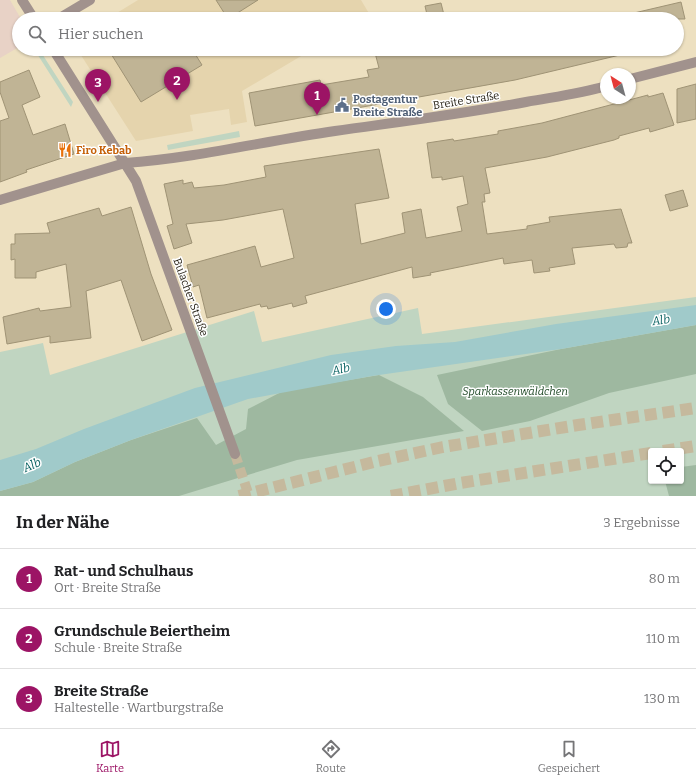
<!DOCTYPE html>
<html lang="de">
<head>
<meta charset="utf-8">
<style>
  :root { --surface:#fff; --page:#f6f6f6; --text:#202124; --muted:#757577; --line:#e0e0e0; --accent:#9c1465 }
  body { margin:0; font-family:Bitter,serif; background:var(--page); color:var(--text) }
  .controls { position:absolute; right:12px; bottom:12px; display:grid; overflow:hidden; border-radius:4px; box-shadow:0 1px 3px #0004 }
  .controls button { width:36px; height:36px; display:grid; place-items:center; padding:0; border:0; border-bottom:1px solid var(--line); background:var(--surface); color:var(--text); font:20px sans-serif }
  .compass { position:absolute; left:600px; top:68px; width:36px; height:36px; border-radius:50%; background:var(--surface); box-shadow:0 1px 3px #0004; rotate:324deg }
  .you { position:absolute; left:386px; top:309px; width:14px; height:14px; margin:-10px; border:3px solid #fff; border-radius:50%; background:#1a73e8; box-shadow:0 0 0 6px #1a73e833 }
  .badge { display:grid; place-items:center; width:26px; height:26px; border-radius:50%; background:var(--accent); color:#fff; font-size:13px; font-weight:700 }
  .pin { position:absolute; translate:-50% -33px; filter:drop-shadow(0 1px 2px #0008) }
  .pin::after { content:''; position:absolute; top:21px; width:14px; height:12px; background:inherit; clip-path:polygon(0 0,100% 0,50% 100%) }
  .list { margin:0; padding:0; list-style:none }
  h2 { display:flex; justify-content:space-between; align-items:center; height:52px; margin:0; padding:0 16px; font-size:17px }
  h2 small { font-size:13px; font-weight:400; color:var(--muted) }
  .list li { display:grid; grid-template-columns:26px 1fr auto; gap:12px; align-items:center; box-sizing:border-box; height:60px; padding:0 16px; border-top:1px solid var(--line) }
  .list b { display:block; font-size:15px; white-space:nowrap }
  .list p { margin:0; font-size:13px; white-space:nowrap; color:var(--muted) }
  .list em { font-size:13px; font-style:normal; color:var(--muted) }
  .icon { flex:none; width:22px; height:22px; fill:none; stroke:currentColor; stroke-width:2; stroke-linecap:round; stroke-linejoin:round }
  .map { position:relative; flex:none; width:696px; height:496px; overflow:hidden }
  .search { position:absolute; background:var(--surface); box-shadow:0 1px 3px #0004; left:12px; right:12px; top:12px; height:44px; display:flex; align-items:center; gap:10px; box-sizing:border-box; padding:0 14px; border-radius:22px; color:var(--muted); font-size:15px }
  .sheet { height:232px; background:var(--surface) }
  nav { display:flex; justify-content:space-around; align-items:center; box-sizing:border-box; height:56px; border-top:1px solid var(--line); background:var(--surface); font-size:11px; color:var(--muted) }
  nav a { display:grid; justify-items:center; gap:2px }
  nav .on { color:var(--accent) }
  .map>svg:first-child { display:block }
  .commercial { fill:#e8d2c6 }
  .built { fill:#e5d4ad }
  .green { fill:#c0d5c1; fill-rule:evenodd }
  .forest { fill:#9eb8a0 }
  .water { fill:#a0caca }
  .building { fill:#c0b495; stroke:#9f9375 }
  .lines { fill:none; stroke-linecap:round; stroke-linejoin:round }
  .minor-tunnel { stroke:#c5b99d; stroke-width:10; stroke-dasharray:10 5; stroke-linecap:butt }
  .highway-tunnel { stroke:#c5b99d; stroke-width:12; stroke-dasharray:12 6; stroke-linecap:butt }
  .minor { stroke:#a1928d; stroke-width:10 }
  .labels { text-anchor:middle; stroke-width:3; stroke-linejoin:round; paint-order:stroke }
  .service-label { font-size:11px; font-weight:bold; fill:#4e5e75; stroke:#fff; text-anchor:start }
  .street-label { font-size:11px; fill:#241f13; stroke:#fff }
  .food-label { font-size:11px; font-weight:bold; fill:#c56008; stroke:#fff; text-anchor:start }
  .park-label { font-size:11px; font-style:italic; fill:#204927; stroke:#fff }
  .water-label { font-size:12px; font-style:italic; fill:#0a6262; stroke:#fff }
</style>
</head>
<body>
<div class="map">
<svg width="696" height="496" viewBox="0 0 696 496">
  <rect width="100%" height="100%" fill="#ede0c0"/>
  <path class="commercial" d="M0 0H10L21 19H19V47L0 58Z"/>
  <path class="built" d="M138 0H361L370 15 363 19H107Z
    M77 49H313L242 91 247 122 231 125 229 109 190 115 193 131 136 141Z"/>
  <path class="green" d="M34 49H39L73 102 71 107Z
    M239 131 240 137 168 150 167 145Z
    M696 297V496H0V352L43 343 50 375 254 311 262 342 418 308 422 334ZM651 451H681V481H651Z"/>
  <path class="forest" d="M696 325V374L609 393 530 421 482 431 448 404 437 375 561 349Z
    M379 375 423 397 464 431 297 460 179 496H0V491L33 482 75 462 131 440 197 418 216 445 246 429 248 409 283 391Z
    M696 465V496H669L665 481H681V467Z"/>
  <path class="water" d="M696 305V325L561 349 372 376 248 399 131 440 75 462 33 482 0 491V460L36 449 84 429 195 388 331 355 396 346 455 342 556 324Z"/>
  <path class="building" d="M216 0H258L228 19Z
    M681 2 685 19H635L634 13Z
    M441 3 445 19H428L425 6Z
    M108 49H192L202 65 141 102Z
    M374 49H624V54L515 80 255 126 249 93 320 80 321 85 369 77 367 70 379 68Z
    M29 70 40 97 22 105 33 135 65 124 74 154 26 170 27 172 0 182V121L9 118 0 92V82Z
    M696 84V119L677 123V89Z
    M663 93 674 125 650 132 649 128 619 136V138L614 140 547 157 485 168 490 193 484 194 485 202H482L487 234 527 229V226L550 222 549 217 621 209 632 243H628L627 247 616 248 614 244 572 248 575 264 549 268 550 271 534 273 532 260 504 264 503 258 430 273 431 275 413 278 412 267 305 296 307 303 293 307 292 303 268 309 267 306 261 307 260 304 207 318 199 285 193 287 187 265 255 246 261 267 294 258 283 209 223 220 186 224 192 243 174 249 167 226 173 224 164 184 183 180V184L192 182 194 188 224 185 266 177 264 166 379 149 389 198 355 204 361 244 405 233 402 213 421 209 426 238 462 231 457 207 468 204 463 176 442 180V177L432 178 427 143 453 139 454 141 498 134V131L542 123 648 95V97Z
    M683 190 688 206 670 211 665 195Z
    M131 207 151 274 172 330 142 341 121 280 86 291 91 338 50 343V336L7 344 3 317 39 308 40 311 71 307 66 264 36 272V278H15V259L11 260V244H15V234L50 233 47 223 99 208 102 216Z"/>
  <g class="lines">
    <path class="minor-tunnel" d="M235 454 249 496"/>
    <path class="highway-tunnel" d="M663 451 696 446
      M239 496 378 461 443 447 578 425 696 408
      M391 496 460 483 651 453"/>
    <path class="minor" d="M22 0 34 19
      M58 19 90 0
      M53 49 136 181 235 454
      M630 79 696 62
      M0 200 125 163C196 158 265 141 335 131 398 122 463 114 526 102 553 97 580 94 606 86"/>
  </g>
  <defs>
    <symbol id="civic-bare" viewBox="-9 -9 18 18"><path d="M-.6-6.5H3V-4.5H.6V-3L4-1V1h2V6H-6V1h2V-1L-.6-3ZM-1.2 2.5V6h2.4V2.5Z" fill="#5c6f8a" stroke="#fff" stroke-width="2.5" paint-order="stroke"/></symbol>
    <symbol id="restaurant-bare" viewBox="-9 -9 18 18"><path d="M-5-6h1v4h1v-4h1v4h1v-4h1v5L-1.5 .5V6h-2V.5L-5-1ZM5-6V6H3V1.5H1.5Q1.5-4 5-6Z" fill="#e8710a" stroke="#fff" stroke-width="2.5" paint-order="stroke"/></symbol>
  </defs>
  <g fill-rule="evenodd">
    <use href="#civic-bare" x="332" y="95" width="20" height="20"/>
    <use href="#restaurant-bare" x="55" y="140" width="20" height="20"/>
  </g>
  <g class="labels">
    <g class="service-label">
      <text x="353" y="103">Postagentur<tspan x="353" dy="13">Breite Straße</tspan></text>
    </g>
    <g class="street-label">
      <text transform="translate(466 100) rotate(-9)" y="4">Breite Straße</text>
      <text transform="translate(191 297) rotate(70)" y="4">Bulacher Straße</text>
    </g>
    <g class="food-label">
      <text x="76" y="154">Firo Kebab</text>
    </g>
    <g class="park-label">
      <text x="515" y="395">Sparkassenwäldchen</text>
    </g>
    <g class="water-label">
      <text transform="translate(661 320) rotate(-8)" y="4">Alb</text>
      <text transform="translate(341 369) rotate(-11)" y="4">Alb</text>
      <text transform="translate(32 465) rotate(-23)" y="4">Alb</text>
    </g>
  </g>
</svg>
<div class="controls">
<button><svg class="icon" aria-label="locate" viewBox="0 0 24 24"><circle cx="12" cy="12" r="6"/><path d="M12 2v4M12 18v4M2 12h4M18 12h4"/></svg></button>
</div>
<svg class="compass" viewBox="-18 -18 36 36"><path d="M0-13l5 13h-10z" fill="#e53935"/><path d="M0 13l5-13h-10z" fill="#757577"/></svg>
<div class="you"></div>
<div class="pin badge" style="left:317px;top:115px">1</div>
<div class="pin badge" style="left:177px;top:100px">2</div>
<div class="pin badge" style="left:98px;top:102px">3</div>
<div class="search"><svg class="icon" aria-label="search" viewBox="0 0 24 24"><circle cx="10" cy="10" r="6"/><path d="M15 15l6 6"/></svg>Hier suchen</div>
</div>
<section class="sheet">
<h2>In der Nähe<small>3 Ergebnisse</small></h2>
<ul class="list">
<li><span class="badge">1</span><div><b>Rat- und Schulhaus</b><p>Ort · Breite Straße</p></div><em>80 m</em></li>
<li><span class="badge">2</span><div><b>Grundschule Beiertheim</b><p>Schule · Breite Straße</p></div><em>110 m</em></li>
<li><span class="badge">3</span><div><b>Breite Straße</b><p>Haltestelle · Wartburgstraße</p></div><em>130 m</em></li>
</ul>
</section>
<nav>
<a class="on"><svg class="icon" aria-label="map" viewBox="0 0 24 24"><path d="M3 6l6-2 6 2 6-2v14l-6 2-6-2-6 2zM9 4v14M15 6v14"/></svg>Karte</a>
<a><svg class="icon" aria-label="directions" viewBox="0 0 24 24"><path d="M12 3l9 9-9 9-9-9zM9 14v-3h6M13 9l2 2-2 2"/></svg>Route</a>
<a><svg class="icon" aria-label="saved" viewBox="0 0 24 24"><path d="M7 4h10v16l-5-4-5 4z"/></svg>Gespeichert</a>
</nav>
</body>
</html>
